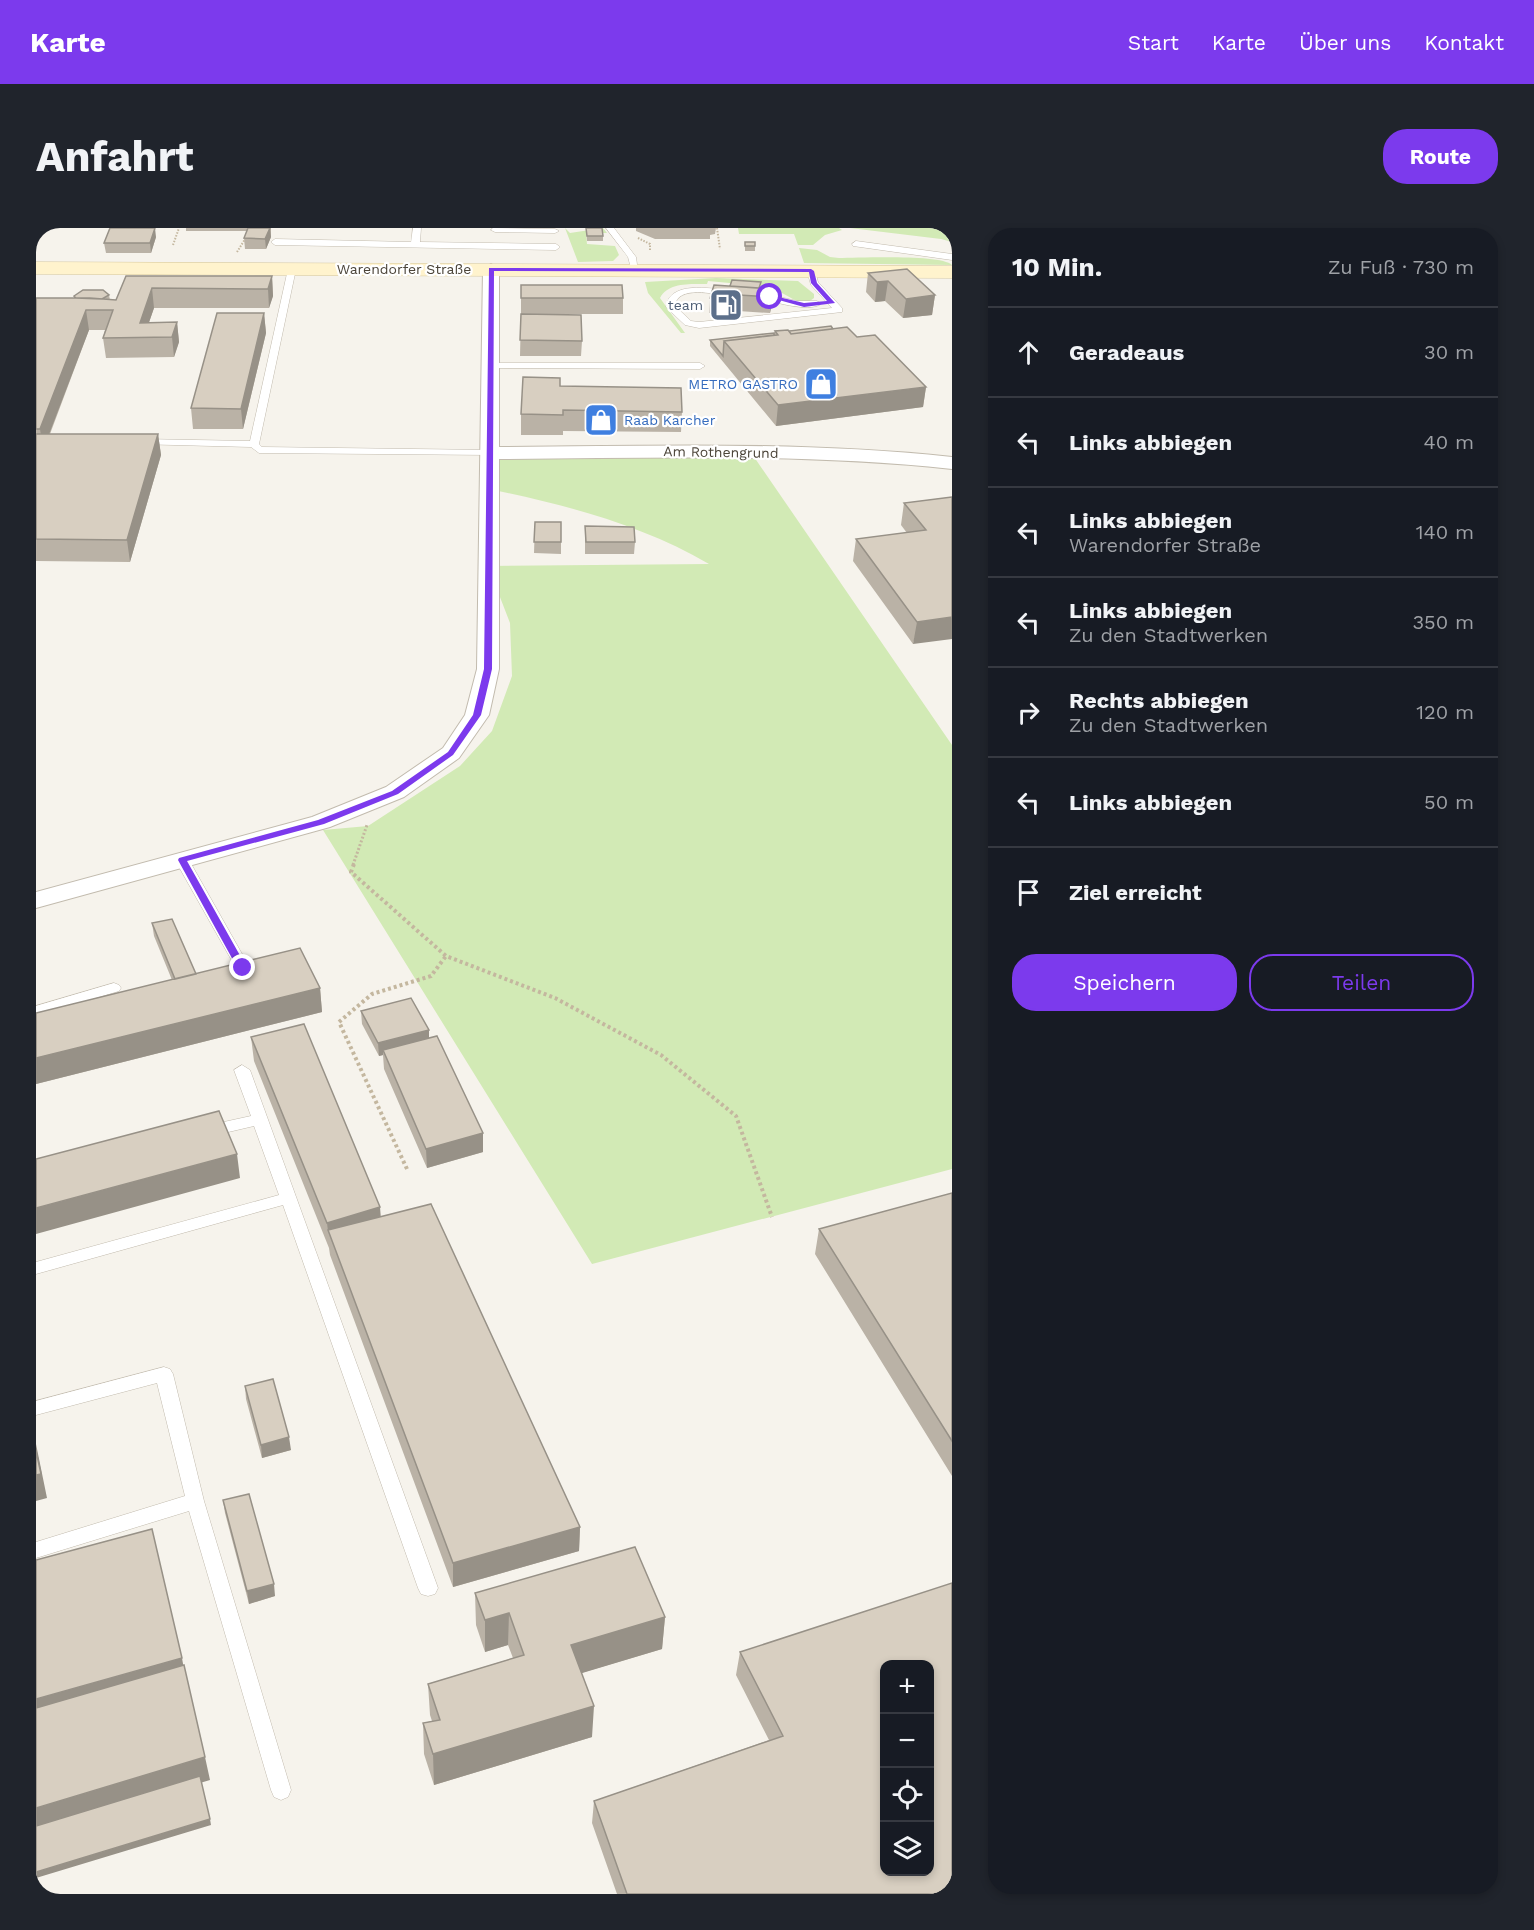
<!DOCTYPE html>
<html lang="de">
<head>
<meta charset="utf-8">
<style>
  :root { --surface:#171b24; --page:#20242c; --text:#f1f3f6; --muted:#9ea1a6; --line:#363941; --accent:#7c3aed }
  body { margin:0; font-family:"Work Sans",sans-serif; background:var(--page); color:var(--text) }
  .controls { position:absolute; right:18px; bottom:18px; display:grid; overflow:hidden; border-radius:12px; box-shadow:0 3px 9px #0003 }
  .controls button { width:54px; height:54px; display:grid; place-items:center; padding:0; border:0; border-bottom:2px solid var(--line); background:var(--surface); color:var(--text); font:30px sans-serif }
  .stop { position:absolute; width:18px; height:18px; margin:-14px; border:4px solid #7c3aed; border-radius:50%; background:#fff }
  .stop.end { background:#7c3aed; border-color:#fff; box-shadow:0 2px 6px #0008 }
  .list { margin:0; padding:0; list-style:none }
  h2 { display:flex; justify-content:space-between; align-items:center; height:78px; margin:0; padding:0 24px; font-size:26px }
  h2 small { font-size:20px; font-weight:400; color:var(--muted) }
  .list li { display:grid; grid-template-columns:39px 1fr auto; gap:18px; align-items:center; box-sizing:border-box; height:90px; padding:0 24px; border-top:2px solid var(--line) }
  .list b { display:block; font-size:22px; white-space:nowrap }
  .list p { margin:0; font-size:20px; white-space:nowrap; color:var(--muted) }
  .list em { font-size:20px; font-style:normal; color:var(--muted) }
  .actions { display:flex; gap:12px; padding:18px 24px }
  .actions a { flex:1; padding:14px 0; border:2px solid var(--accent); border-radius:24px; text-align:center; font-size:21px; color:var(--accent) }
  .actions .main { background:var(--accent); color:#fff }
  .icon { flex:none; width:33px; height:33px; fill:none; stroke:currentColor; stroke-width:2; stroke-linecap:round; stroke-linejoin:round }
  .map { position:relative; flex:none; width:916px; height:1666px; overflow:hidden; border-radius:24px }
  header { display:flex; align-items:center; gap:36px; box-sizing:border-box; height:84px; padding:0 30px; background:var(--accent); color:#fff }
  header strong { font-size:28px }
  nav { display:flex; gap:33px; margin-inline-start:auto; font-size:21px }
  .intro { display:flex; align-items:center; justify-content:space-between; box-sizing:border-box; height:144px; padding:0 36px }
  h1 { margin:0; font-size:42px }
  .button { padding:15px 27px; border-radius:24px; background:var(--accent); color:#fff; font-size:21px; font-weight:700 }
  main { display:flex; gap:36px; padding:0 36px }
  aside { flex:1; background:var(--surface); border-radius:24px; box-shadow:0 3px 9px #0003 }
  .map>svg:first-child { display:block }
  .green { fill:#d2eab5 }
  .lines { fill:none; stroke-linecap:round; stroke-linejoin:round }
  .lane-casing { stroke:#c2bbae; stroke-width:1 }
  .street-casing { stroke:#c2bbae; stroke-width:2 }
  .secondary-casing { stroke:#d6c79b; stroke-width:1 }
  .path-far2 { stroke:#c4b79f; stroke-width:2; stroke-dasharray:1.5 1.5; stroke-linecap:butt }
  .path-far1 { stroke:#c4b79f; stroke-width:3; stroke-dasharray:2 2; stroke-linecap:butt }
  .path { stroke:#c4b79f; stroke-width:4; stroke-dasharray:3 3; stroke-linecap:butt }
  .lane { fill:#fff; fill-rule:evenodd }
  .street { fill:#fff; fill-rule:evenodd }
  .secondary { fill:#fff3cd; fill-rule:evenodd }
  .wall { fill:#bab2a6 }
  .shaded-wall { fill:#979187 }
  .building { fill:#d8cfc1; stroke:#979187; stroke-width:1.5; fill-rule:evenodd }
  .route { fill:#7c3aed }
  .labels { text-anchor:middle; stroke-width:4.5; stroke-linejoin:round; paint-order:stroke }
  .far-street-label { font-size:14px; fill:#4b4439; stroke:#fff }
  .far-service-label { font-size:14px; fill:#4e5e75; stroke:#fff; text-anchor:end }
  .far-shop-label { font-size:14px; fill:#366cbe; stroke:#fff; text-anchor:end }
</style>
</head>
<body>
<header>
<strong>Karte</strong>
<nav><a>Start</a><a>Karte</a><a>Über uns</a><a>Kontakt</a></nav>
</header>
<div class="intro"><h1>Anfahrt</h1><a class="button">Route</a></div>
<main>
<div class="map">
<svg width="916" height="1666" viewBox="0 0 916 1666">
  <rect width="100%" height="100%" fill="#f6f3ec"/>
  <path class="green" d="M529 0 534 5 567 0 571 5H550L551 16 579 18 583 27 577 33 542 34Z
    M702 0H803L806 2 789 7 777 17H762L758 6H703Z
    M814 0H916V14L905 11Z
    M763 20 781 22 794 29 803 30C823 30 905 26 916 37L768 35Z
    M680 50 762 53 778 66V70C766 80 757 70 746 65 740 62 732 61 726 60V58L672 53 671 56C655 56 632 54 624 70L649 105H645L612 65 609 54Z
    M714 223 916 517V941L556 1036 287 602 332 598 424 538 456 503 476 448 474 395 452 338 673 336C607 297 527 276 453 261V225Z"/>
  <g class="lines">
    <defs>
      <path id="lane" d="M377 0H385L384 14 520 16 524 19 520 22 239 17 235 14 239 11 375 14Z
        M457 0 519 1 523 3 519 5 459 4 455 2Z
        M570 0H578L600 29 602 44H596L592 29Z
        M820 13 916 26V32L817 18 816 16Z
        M256 38 260 41 223 216 226 219 453 222 458 225 457 227 223 225 215 219 100 216 99 214 104 211 214 213 252 41Z
        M775 40 779 43 782 54 806 80V84L663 100 649 97 630 79C634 52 674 61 693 62L697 65 693 68C678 66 641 57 639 78L655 93 663 94 796 80 775 57 771 43Z
        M722 64 761 73H781L785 76C772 85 735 73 719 69V65Z
        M454 135H664L669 138 664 141 451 140 449 138Z
        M146 628 153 632 214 740 212 743 207 745 200 740 139 632Z
        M78 755 83 757 85 760 83 763 0 788V778Z
        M206 837 214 842 402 1360 399 1366 392 1368 385 1366 382 1360 247 977 0 1046V1034L243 967 218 898 171 909 165 907 163 903 165 899 215 888 198 842Z
        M128 1139 134 1141 137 1146 168 1273 255 1562 252 1569 245 1572 238 1569 235 1562 153 1283 0 1330V1314L149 1268 121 1155 0 1187V1173Z"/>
      <path id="street" d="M455 36 463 41V219C614 218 765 213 916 229V241C766 225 614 230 463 231V441L453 487 423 530 368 569 294 599 0 680V664L276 589 350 559 407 520 429 487 441 441 447 41Z"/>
      <path id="secondary" d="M0 34 916 38V50L0 46Z"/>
    </defs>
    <use href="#lane" class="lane-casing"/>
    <use href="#street" class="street-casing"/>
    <use href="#secondary" class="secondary-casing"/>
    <path class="path-far2" d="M681 0 684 21
      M602 10 614 16V22
      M137 17 143 0
      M201 24 211 8"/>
    <path class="path-far1" d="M317 637 331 597"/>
    <path class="path" d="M318 636 315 644 410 728 519 770 625 827 700 888 736 989
      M371 941 303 794 336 766 395 748 410 728"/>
    <use href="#lane" class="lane"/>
    <use href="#street" class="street"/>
    <use href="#secondary" class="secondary"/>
  </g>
  <path class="wall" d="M150 0H235V9L230 21H209L208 10 211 3H150Z
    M550 0 567 8V13H551Z
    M599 0H680L679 6 674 7V11H619L600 3V0Z
    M120 9 115 25H70L68 15Z
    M709 14 719 18V23H709Z
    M832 45 899 67 896 87 867 90 849 73 839 74 830 64Z
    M90 48H236L237 68 233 80H118L113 94H141L143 114 138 129 70 130 67 110 69 102H53L14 206H122L125 227 94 334 0 333V70H38V68L73 67 74 72H80Z
    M485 57 587 70V86H485Z
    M724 60 737 61 736 76 734 85 702 83 701 87 673 85 674 70Z
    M228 85 230 105 207 201H157L155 180Z
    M485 86 546 113 545 128H484Z
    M797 101 821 109 890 159 887 179 740 198 674 118V112L738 105 739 103Z
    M524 158 646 184 645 204 527 203V207H485V186Z
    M916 269 877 416 817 333 820 311 871 305 865 297 868 275Z
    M499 294H525V326L498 325Z
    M549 298 599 314 598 326H549Z
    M116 695 160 746 284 760 286 784 0 856V785L136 752 118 708Z
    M325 783 393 810 447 905V924L391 940 348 841 347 827 343 828 326 796Z
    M215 809 345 989 544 1299 543 1323 417 1359 294 1027 293 1020 218 833Z
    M916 965V1248L779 1026 783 1001Z
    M209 1158 255 1222 226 1230 210 1171Z
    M187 1272 239 1368 213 1376 189 1285Z
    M439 1365 629 1389 626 1421 545 1445 556 1509 398 1557 388 1526 387 1495 396 1493 394 1487 392 1456 477 1430 472 1417 449 1424 440 1397Z
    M704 1424 916 1666H581L556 1595 558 1573 733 1512 700 1447Z"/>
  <path class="shaded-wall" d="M119 0 120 9 115 25 114 15Z
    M234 0 235 9 230 21 229 11Z
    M236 48 237 68 233 80 232 61Z
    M852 53 849 73 839 74 841 54Z
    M116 60 118 80 108 109 104 95Z
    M737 61 736 76 734 85 735 69Z
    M899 67 896 87 867 90 870 71Z
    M50 82 53 102 7 222 4 201Z
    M228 85 230 105 207 201 205 181Z
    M141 94 143 114 138 129 136 109Z
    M890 159 887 179 740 198 742 177Z
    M122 206 125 227 94 334 91 312Z
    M916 389V411L877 416 881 394Z
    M284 760 286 784 0 856V830Z
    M393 802V815L347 822V827L343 828 342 815Z
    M447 905V924L391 940 390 921Z
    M201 926 204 950 0 1006V980Z
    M344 979 346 1004 292 1003 291 995Z
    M253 1209 255 1222 226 1230 225 1217Z
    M0 1216 11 1270 0 1273Z
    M544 1299 543 1323 417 1359V1335Z
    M238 1356 239 1368 213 1376 211 1363Z
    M473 1385 472 1417 449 1424V1392Z
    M629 1389 626 1421 533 1449 535 1417Z
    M146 1430 150 1453 0 1496V1471Z
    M558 1478 556 1509 398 1557 397 1526Z
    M169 1529 174 1552 0 1604V1580Z
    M174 1591 175 1597 0 1650V1644Z"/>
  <path class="building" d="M74 0H119L114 15H68Z
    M212 0H234L229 11 208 10Z
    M550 0H566L567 8H551Z
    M709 14H719V18H709Z
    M871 41 899 67 870 71 852 53 841 54 832 45Z
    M90 48H236L232 61 116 60 104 95 141 94 136 109 67 110 77 82H50L4 201H0V70H54L80 72Z
    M696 52 725 54 723 60 694 58Z
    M485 57H586L587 70H485Z
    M678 57 737 61 735 69 703 67 702 72 674 70Z
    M47 62H67L73 67 66 71 40 70 38 68Z
    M181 85H228L205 181 155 180Z
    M485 86 545 87 546 113 484 112Z
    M795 98 797 101 755 106 753 103Z
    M811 99 821 109 839 107 890 159 742 177 688 113 742 107 739 103 752 102 755 106Z
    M738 105V107L688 113 687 128 674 112Z
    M487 149 524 150V158L645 160 646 184 527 182V187L485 186Z
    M0 206H122L91 312 0 311Z
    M916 269V389L881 394 820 311 890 302 868 275Z
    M499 294H525V314H498Z
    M549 298 598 299 599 314H550Z
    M136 691 160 746 139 751 116 695Z
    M264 720 284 760 0 830V785Z
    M375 770 393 802 342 815 325 783Z
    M268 796 344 979 291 995 215 809Z
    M401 808 447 905 390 921 347 822Z
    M183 883 201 926 0 980V931Z
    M916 965V1213L783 1001Z
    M395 976 544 1299 417 1335 292 1002Z
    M237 1151 253 1209 225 1217 209 1158Z
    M0 1223 5 1246 0 1247Z
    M213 1266 238 1356 211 1363 187 1272Z
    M116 1301 146 1430 0 1471V1332Z
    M599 1319 629 1389 535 1417 558 1478 397 1526 387 1495 404 1492 392 1456 488 1427 473 1385 449 1392 439 1365Z
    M916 1355V1666H591L558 1573 747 1508 704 1424ZM849 1437H894V1644H849Z
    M148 1437 169 1529 0 1580V1480Z
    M164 1548 174 1591 0 1644V1598Z"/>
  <path class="route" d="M453 40 775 41 778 43 781 55 799 75 768 79 732 69 734 67 768 75 791 73 775 55 773 44 458 43 456 441 445 487 417 527 362 566 288 596 151 633 211 740 203 743 142 632 143 630 282 592 356 563 412 524 437 487 448 441Z"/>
  <defs>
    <symbol id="fuel-square" viewBox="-11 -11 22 22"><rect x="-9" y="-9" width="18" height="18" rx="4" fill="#5c6f8a" stroke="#fff"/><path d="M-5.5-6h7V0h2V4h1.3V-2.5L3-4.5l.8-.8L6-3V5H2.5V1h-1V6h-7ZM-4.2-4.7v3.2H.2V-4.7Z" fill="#fff"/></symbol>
    <symbol id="shop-square" viewBox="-11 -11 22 22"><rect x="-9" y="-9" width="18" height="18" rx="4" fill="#3f7fe0" stroke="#fff"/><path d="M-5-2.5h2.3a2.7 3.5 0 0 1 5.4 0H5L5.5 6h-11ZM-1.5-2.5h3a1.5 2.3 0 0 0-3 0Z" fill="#fff"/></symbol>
  </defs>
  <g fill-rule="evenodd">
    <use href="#fuel-square" x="671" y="58" width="38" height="38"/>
    <use href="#shop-square" x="766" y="137" width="38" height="38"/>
    <use href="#shop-square" x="546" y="173" width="38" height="38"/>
  </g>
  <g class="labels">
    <g class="far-street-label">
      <text x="368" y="46">Warendorfer Straße</text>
      <text transform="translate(685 224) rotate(1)" y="5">Am Rothengrund</text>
    </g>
    <g class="far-service-label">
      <text x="667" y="82">team</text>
    </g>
    <g class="far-shop-label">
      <text x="762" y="161">METRO GASTRO</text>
      <text x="588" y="197" text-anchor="start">Raab Karcher</text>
    </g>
  </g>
</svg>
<div class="controls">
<button>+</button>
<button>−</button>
<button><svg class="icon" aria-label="locate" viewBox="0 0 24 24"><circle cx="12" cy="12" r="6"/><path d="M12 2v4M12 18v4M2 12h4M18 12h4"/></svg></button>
<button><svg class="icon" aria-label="layers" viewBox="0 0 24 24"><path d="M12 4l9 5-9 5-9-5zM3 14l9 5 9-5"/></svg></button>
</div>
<div class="stop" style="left:734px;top:69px"></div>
<div class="stop end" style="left:207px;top:740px"></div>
</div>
<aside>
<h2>10 Min.<small>Zu Fuß · 730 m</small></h2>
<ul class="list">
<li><svg class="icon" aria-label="ahead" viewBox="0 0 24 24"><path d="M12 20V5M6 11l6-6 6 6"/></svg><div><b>Geradeaus</b></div><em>30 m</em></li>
<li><svg class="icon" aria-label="left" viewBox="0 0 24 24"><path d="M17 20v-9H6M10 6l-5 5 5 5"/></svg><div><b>Links abbiegen</b></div><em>40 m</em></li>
<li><svg class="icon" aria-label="left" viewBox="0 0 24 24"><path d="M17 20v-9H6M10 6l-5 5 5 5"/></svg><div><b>Links abbiegen</b><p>Warendorfer Straße</p></div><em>140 m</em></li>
<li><svg class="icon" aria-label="left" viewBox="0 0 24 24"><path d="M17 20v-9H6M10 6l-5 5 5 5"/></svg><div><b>Links abbiegen</b><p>Zu den Stadtwerken</p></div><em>350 m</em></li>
<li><svg class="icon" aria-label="right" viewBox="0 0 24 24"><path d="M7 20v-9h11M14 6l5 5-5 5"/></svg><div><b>Rechts abbiegen</b><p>Zu den Stadtwerken</p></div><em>120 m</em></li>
<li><svg class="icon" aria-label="left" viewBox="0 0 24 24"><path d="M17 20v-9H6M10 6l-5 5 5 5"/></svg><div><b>Links abbiegen</b></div><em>50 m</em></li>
<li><svg class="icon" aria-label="arrive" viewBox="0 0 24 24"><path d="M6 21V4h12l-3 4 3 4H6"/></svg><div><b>Ziel erreicht</b></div></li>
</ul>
<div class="actions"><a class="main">Speichern</a><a>Teilen</a></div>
</aside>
</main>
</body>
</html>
